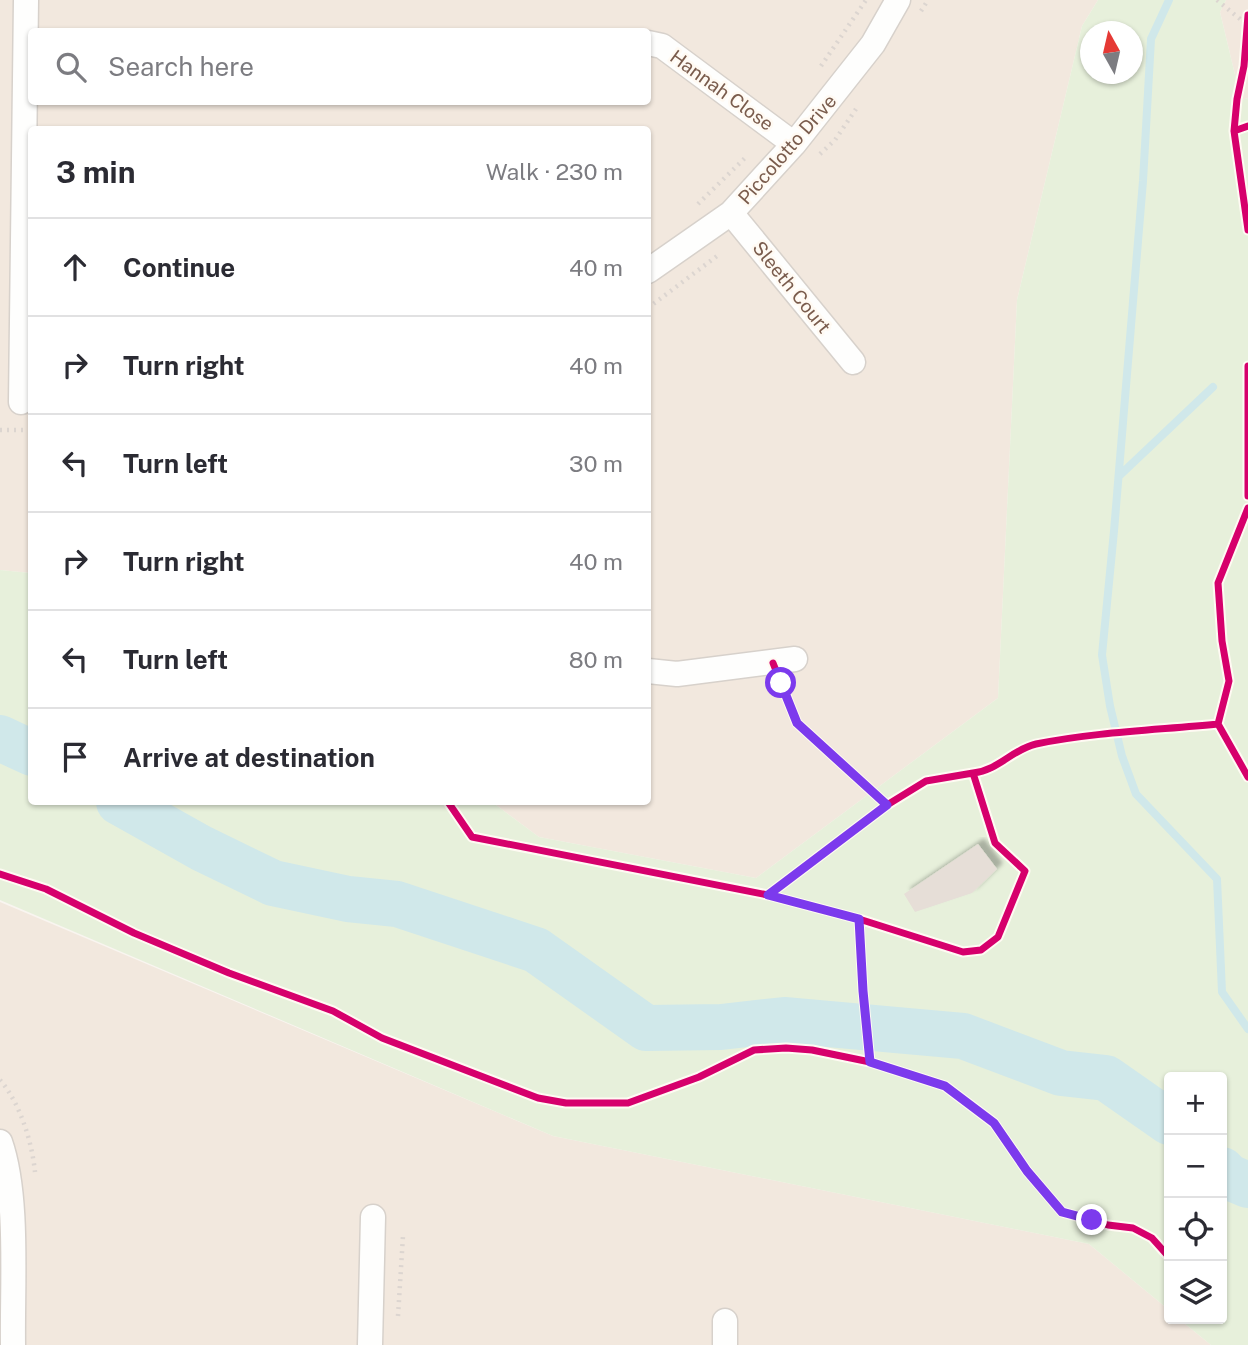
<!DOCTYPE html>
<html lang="en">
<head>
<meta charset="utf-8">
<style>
  :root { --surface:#fff; --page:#f7f7f7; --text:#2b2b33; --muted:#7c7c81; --line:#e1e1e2 }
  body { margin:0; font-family:"Public Sans",sans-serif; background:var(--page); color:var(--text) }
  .controls { position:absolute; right:21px; bottom:21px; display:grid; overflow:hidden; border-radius:7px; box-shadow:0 2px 5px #0004 }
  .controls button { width:63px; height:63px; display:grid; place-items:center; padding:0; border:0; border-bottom:2px solid var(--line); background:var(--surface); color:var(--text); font:35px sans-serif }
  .compass { position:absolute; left:1080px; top:21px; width:63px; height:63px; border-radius:50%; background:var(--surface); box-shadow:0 2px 5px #0004; rotate:352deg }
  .stop { position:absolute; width:21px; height:21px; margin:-16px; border:5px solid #7c3aed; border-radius:50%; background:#fff }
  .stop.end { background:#7c3aed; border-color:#fff; box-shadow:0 2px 7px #0008 }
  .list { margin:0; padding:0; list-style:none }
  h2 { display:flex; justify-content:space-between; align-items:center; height:91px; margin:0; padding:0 28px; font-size:30px }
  h2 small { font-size:23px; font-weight:400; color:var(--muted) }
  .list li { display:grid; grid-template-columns:46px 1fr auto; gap:21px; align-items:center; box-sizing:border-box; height:98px; padding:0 28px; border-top:2px solid var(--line) }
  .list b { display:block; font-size:26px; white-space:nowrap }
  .list em { font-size:23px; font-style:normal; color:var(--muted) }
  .icon { flex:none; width:38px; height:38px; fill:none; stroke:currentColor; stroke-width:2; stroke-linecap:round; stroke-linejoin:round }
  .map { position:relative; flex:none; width:1248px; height:1345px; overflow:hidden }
  .search { position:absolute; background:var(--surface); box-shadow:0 2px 5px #0004; left:28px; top:28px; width:623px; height:77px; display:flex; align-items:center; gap:18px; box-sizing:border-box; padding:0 24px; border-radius:7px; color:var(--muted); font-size:26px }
  .panel { position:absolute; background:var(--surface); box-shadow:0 2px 5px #0004; left:28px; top:126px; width:623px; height:679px; border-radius:7px }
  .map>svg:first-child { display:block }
  .residential { fill:#f2e8de; fill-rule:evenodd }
  .green { fill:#e7f0db; fill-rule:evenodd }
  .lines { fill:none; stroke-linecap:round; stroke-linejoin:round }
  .stream { stroke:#d0e8ea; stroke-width:8 }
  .river { stroke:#d0e8ea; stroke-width:46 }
  .building { fill:#e6ded7; filter:url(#shadow) }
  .minor-casing { stroke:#d7d1cb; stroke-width:27 }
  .path { stroke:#dcd5d0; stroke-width:4.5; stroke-dasharray:2 5; stroke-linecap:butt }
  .minor { stroke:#fefefd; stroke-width:24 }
  .cycleway-casing { stroke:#fffaf3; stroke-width:11 }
  .cycleway { stroke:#d6006c; stroke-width:7 }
  .route { stroke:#7c3aed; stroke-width:9 }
  .labels { text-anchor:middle; stroke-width:5; stroke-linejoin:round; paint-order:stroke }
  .street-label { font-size:19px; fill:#7a5c4d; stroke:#fffaf3 }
</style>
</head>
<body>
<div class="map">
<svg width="1248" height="1345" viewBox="0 0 1248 1345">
  <defs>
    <filter id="shadow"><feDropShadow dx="6" dy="-6" stdDeviation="2" flood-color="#0004"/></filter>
  </defs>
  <rect width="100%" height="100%" fill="#f9f5f0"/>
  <path class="residential" d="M0 0H1098L1082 26 1017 300 998 698 756 878 539 837 492 802H648V130H32L31 573 0 570ZM32 32H648V102H32Z
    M1226 0H1248V98L1241 100 1220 12Z
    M0 902 553 1136 1089 1244 1169 1310V1319H1179L1211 1345H0Z"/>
  <path class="green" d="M1098 0H1226L1220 12 1241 100 1248 98V1345H1211L1179 1319H1222V1077H1169V1310L1089 1244 553 1136 0 900V570L31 573 32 802H492L539 837 756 878 998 698 1017 300 1082 26ZM1090 32H1132V74H1090Z"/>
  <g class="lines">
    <path class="stream" d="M1169 0 1151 39 1143 181 1114 531 1102 655 1110 706 1122 756 1136 794 1217 879 1222 992 1248 1029
      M1119 476 1213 387"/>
    <path class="river" d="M0 738 32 753
      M119 802 201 848 273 883 348 899 397 904 536 950 646 1028 721 1027 784 1020 963 1036 1061 1073 1106 1078 1169 1122
      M1222 1170 1229 1177 1248 1185"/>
  </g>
  <path class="building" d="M978 844 997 869 972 893 915 912 904 894Z"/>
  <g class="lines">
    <defs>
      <path id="minor" d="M648 43 662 46 794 144
        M731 213 853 362
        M648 271 731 213 794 144 873 44 898 0
        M21 402 26 0
        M648 671 677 674 795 659
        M0 1142C19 1196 12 1286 13 1345
        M725 1321V1345
        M370 1345 373 1217"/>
    </defs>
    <use href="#minor" class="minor-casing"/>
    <path class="path" d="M1217 0 1246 24
      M921 11 928 0
      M821 66 866 0
      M820 154 835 140 858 106
      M698 204 747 156
      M648 308 717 256
      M0 430H32
      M0 1080C20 1103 32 1142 35 1172
      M398 1316 403 1236"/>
    <use href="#minor" class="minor"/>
    <defs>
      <path id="cycleway" d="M1248 15 1244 66 1237 99 1234 131 1248 126
        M1234 131 1248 230
        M1248 366V496
        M1248 508 1218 583 1222 641 1229 681 1218 724 1248 777
        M773 663 797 723 887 805
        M448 802 472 837 768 895 859 919 963 952 981 950 998 937 1025 871 995 843 973 773C999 770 1013 749 1036 744 1095 732 1158 730 1218 724
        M0 874 46 889 134 933 229 973 333 1011 382 1038 538 1098 566 1103H628L699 1077 754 1050 786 1048 812 1050 870 1062 945 1086 994 1123 1027 1171 1062 1212 1108 1225 1133 1228 1152 1238 1169 1257
        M768 895 887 805 926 781 973 773
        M859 919 863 991 870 1062"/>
    </defs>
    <use href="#cycleway" class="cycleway-casing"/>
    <use href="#cycleway" class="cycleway"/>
  </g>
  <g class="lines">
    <path class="route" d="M781 683 797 723 887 805 768 895 859 919 863 991 870 1062 945 1086 994 1123 1027 1171 1062 1212 1092 1220"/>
  </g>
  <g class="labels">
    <g class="street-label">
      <text transform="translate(722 90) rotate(36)" y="7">Hannah Close</text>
      <text transform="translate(787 149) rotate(-49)" y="7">Piccolotto Drive</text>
      <text transform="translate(792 287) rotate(51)" y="7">Sleeth Court</text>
    </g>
  </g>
</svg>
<div class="controls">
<button>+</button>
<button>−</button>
<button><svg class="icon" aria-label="locate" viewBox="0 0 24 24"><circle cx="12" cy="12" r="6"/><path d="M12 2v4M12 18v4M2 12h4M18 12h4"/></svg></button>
<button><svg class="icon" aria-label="layers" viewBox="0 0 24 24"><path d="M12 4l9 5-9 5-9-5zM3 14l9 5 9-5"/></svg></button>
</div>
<svg class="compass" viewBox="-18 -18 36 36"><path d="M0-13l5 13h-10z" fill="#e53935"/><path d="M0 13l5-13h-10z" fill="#7c7c81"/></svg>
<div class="stop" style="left:781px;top:683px"></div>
<div class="stop end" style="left:1092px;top:1220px"></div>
<div class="search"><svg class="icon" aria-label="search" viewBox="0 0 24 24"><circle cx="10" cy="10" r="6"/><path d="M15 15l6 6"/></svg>Search here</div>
<section class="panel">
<h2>3 min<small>Walk · 230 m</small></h2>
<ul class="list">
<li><svg class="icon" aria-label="ahead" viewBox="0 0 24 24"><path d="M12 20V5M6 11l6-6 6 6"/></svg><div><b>Continue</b></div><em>40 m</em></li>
<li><svg class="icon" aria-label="right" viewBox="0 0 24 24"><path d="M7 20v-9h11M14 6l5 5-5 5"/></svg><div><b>Turn right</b></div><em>40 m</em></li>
<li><svg class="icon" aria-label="left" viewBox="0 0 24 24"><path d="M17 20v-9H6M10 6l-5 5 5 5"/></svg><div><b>Turn left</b></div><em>30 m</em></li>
<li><svg class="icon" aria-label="right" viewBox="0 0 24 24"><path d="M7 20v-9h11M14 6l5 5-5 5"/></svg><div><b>Turn right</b></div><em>40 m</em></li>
<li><svg class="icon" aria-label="left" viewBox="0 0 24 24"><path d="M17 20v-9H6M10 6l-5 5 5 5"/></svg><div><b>Turn left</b></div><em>80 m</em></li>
<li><svg class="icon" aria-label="arrive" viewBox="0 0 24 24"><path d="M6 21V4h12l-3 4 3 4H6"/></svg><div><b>Arrive at destination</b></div></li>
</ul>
</section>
</div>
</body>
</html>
